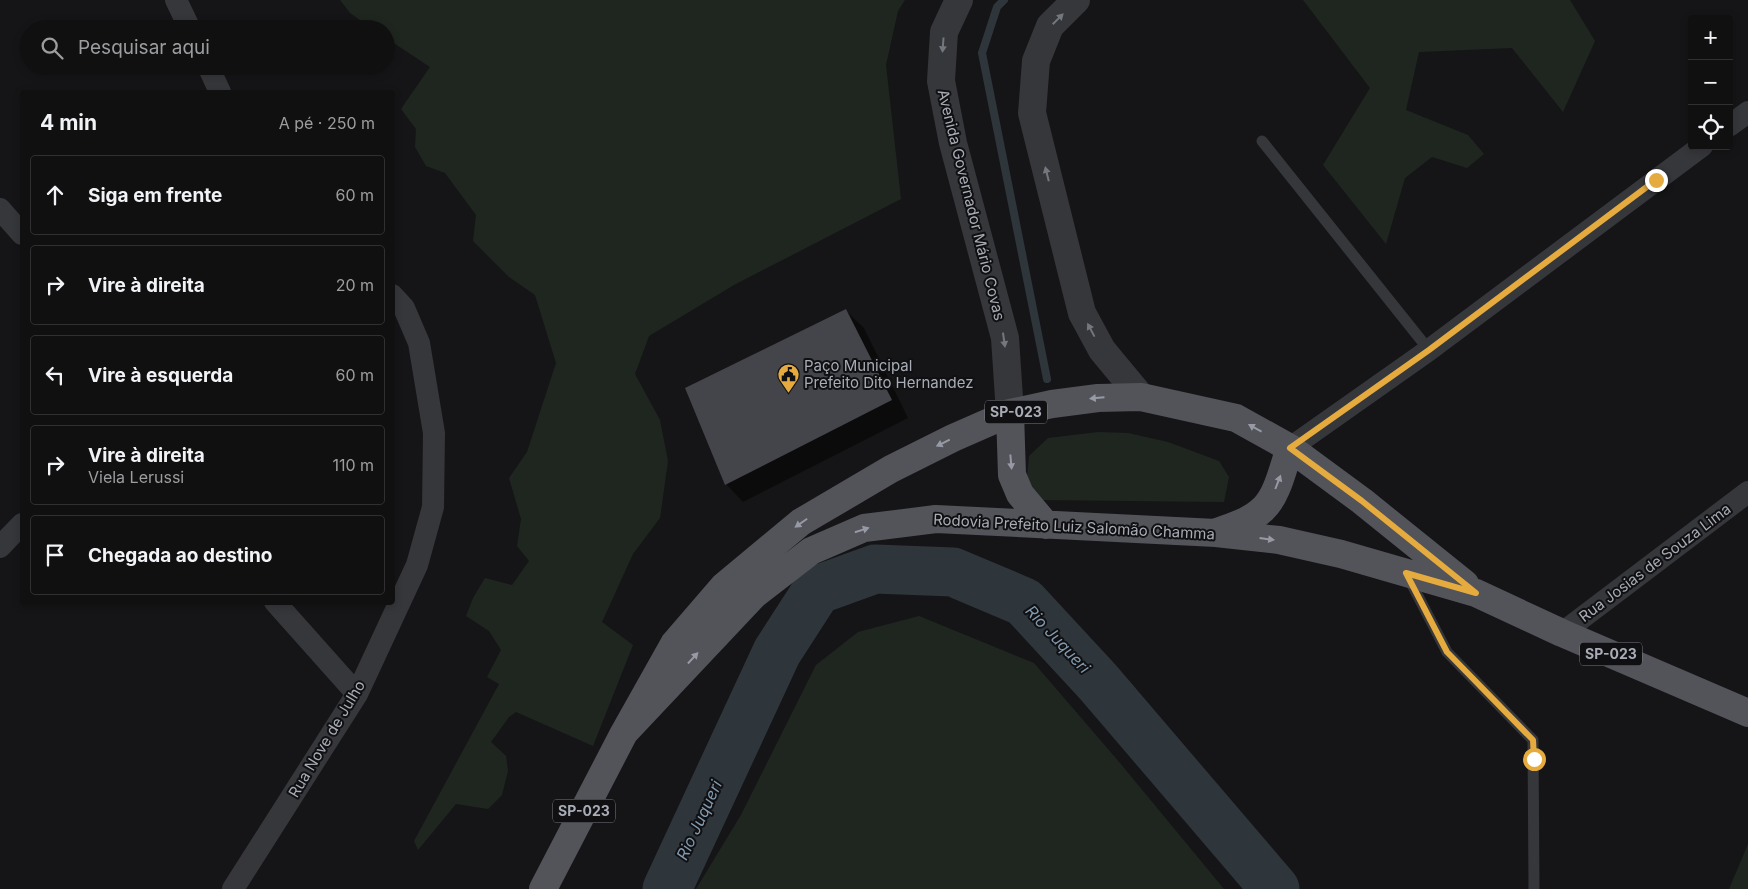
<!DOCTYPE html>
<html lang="pt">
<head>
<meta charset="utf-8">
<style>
  :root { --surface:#101011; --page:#19191a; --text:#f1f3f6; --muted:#9c9d9f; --line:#303031 }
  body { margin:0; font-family:Inter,sans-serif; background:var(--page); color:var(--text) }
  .controls { position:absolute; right:15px; top:15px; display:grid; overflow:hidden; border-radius:5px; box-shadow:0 2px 8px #0003 }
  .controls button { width:45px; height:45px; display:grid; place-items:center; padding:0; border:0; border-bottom:1px solid var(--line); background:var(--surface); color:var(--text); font:25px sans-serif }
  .stop { position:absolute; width:15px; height:15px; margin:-11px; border:4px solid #e5ab3e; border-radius:50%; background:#fff }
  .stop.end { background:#e5ab3e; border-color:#fff; box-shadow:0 1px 5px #0008 }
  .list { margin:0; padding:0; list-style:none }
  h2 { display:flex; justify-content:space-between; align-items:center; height:65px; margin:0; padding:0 20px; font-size:21px }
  h2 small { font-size:16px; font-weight:400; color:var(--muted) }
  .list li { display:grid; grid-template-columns:32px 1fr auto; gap:15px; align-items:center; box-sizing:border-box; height:80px; margin:0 10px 10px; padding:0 10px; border:1px solid var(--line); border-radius:5px }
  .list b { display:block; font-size:19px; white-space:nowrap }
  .list p { margin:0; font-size:16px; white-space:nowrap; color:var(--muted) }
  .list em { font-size:16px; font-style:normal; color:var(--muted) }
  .icon { flex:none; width:28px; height:28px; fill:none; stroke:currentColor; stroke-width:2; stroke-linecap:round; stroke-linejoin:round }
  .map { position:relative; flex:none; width:1748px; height:889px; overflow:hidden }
  .search { position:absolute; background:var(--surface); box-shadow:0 2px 8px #0003; left:20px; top:20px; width:375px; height:55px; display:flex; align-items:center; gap:12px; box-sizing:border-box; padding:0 18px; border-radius:28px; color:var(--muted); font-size:19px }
  .panel { position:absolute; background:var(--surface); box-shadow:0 2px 8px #0003; left:20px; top:90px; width:375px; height:515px; border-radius:5px }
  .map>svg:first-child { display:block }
  .green { fill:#1f2620 }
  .shadow { fill:#0007 }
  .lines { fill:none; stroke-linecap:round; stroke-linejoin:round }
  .stream { stroke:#2e363c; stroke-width:8 }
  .river { stroke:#2e363c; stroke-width:49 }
  .building { fill:#44454a }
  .service { stroke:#36373b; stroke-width:11 }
  .minor { stroke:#36373b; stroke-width:22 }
  .tertiary { stroke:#36373b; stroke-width:28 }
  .primary { stroke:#52545a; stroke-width:28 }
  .oneway { fill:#75777f }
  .oneway2 { fill:#979aa4 }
  .route { stroke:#e5ab3e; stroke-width:6 }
  .labels { text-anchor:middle; stroke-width:4; stroke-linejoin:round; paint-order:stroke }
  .shield { fill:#101012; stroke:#7a7d85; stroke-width:1 }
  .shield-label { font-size:14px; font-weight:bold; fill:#a8acb6 }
  .street-label { font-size:15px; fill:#a8acb6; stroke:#101012 }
  .poi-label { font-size:15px; fill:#a8acb6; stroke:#101012; text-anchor:start }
  .water-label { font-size:16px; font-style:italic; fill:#819aaf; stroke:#101012 }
</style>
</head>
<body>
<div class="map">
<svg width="1748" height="889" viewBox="0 0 1748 889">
  <rect width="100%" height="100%" fill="#151517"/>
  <path class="green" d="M340 0H905L898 11 886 65 901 199 734 285 649 336 635 374 660 420 668 461 660 518 633 554 602 622 633 645 593 746 516 712 509 717 491 742 506 756 508 771 502 795 488 809 456 804 418 850 414 841 499 684 487 677 501 650 489 631 466 616 473 598 485 578 512 585 529 561 517 546 521 519 509 478 527 452 556 363 535 295 509 277 473 241 476 215 445 173 426 166 415 147 416 129 401 109 430 67 386 38V29H373L350 13Z
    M1303 0H1570L1595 41 1563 112 1512 48 1419 52 1406 110 1468 135 1484 154 1467 168 1432 157 1405 178 1386 244 1323 165 1370 88Z
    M1098 432 1128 433 1168 442 1219 461 1229 477 1224 502 1039 500 1027 478 1029 456 1048 438Z
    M919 616 1034 663 1120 763 1224 889H696L741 815 816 665 858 632Z
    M1748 844V889H1729Z"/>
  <path class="shadow" d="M846 311 864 328 908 418 743 502 726 484Z"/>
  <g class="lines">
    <path class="stream" d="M1004 0 997 7 982 53 1047 379"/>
    <path class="river" d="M667 889 777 652 817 590 875 569 953 572 1024 602 1098 682 1275 889"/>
  </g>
  <path class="building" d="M846 309 892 400 725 485 685 388Z"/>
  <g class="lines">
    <path class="service" d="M1262 141 1429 350
      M1408 577 1447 652 1533 740 1534 889"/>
    <path class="minor" d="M176 0 190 29
      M208 66 220 92
      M1729 126 1748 112
      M0 209 22 234
      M1290 448 1429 350 1702 146
      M0 547 22 524
      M275 602 357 694
      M1562 633 1748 492
      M233 889 357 694 417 565 433 507 434 433 419 343 404 308 392 295"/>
    <path class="tertiary" d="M959 0 944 32 941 81 953 143 1005 338 1010 413
      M1076 0 1050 26 1036 61 1032 113 1082 313 1102 350 1141 397"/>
    <path class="primary" d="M1010 413 1012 475 1020 494 1046 525
      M1217 532C1233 526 1251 521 1263 509 1278 495 1283 467 1290 448
      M624 733 754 595 811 551 864 528 936 519 1216 533 1279 540 1341 554 1476 593 1562 633 1748 713
      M543 889 624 733 674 644 724 586 801 522 891 469 953 438 1010 413 1052 404 1098 398 1141 397 1236 418 1290 448 1362 501 1465 584"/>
  </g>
  <defs><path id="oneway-solid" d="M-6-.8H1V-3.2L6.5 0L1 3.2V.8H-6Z" transform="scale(1.25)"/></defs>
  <g class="oneway">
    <use href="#oneway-solid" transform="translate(1058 19) rotate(-45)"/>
    <use href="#oneway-solid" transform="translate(943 45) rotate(94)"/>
    <use href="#oneway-solid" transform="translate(1047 174) rotate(-104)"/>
    <use href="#oneway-solid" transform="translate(1091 330) rotate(-118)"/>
    <use href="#oneway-solid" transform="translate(1004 340) rotate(82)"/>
  </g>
  <g class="oneway2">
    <use href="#oneway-solid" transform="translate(1097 398) rotate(175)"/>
    <use href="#oneway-solid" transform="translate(1255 428) rotate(-151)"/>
    <use href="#oneway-solid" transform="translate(943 443) rotate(154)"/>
    <use href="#oneway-solid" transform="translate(1011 462) rotate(85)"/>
    <use href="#oneway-solid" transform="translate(1278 482) rotate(-69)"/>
    <use href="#oneway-solid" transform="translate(801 523) rotate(145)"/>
    <use href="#oneway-solid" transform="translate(862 530) rotate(-18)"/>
    <use href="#oneway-solid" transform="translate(1267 539) rotate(7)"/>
    <use href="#oneway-solid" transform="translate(693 658) rotate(-47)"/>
  </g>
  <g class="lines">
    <path class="route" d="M1534 759 1533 740 1447 652 1406 573 1476 593 1362 501 1290 448 1429 350 1656 180"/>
  </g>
  <defs>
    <symbol id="civic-pin" viewBox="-11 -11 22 30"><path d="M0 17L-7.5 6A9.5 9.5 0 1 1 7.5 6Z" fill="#e5ab3e" stroke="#101012"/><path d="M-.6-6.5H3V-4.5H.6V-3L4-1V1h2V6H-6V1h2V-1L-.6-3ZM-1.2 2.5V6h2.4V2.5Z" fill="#111"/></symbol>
  </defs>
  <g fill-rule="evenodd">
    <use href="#civic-pin" x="776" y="362" width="25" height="34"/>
  </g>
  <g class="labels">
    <g class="shield">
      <rect x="985" y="400.5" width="62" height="23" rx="4"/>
      <rect x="1580" y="642.5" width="62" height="23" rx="4"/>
      <rect x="553" y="799.5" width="62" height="23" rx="4"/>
    </g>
    <g class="shield-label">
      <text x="1016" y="417">SP-023</text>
      <text x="1611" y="659">SP-023</text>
      <text x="584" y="816">SP-023</text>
    </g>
    <g class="street-label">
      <text transform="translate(971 205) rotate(76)" y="5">Avenida Governador Mário Covas</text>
      <text transform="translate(1074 527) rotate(3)" y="5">Rodovia Prefeito Luiz Salomão Chamma</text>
      <text transform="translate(1655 563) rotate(-37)" y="5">Rua Josias de Souza Lima</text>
      <text transform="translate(327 739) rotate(-59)" y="5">Rua Nove de Julho</text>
    </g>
    <g class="poi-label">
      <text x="804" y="371">Paço Municipal<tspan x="804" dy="17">Prefeito Dito Hernandez</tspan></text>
    </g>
    <g class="water-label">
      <text transform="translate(1058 639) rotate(47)" y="6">Rio Juqueri</text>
      <text transform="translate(699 820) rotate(-65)" y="6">Rio Juqueri</text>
    </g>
  </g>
</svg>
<div class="controls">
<button>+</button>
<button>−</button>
<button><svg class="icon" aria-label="locate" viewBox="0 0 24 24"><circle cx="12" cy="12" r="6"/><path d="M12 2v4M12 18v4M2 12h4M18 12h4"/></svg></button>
</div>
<div class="stop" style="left:1534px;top:759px"></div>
<div class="stop end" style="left:1656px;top:180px"></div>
<div class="search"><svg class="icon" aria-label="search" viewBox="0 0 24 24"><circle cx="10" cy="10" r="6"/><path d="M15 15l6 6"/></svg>Pesquisar aqui</div>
<section class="panel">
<h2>4 min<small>A pé · 250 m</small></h2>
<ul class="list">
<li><svg class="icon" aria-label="ahead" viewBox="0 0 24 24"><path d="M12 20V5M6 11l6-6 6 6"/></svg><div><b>Siga em frente</b></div><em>60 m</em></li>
<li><svg class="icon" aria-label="right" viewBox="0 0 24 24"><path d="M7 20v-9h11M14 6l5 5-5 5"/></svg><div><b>Vire à direita</b></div><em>20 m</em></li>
<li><svg class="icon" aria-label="left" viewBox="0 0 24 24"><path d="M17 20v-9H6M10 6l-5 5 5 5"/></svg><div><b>Vire à esquerda</b></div><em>60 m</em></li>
<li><svg class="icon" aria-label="right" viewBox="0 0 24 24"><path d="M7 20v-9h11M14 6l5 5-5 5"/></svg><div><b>Vire à direita</b><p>Viela Lerussi</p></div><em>110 m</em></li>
<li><svg class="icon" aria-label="arrive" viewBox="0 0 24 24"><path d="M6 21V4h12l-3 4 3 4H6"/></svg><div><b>Chegada ao destino</b></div></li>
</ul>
</section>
</div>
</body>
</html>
